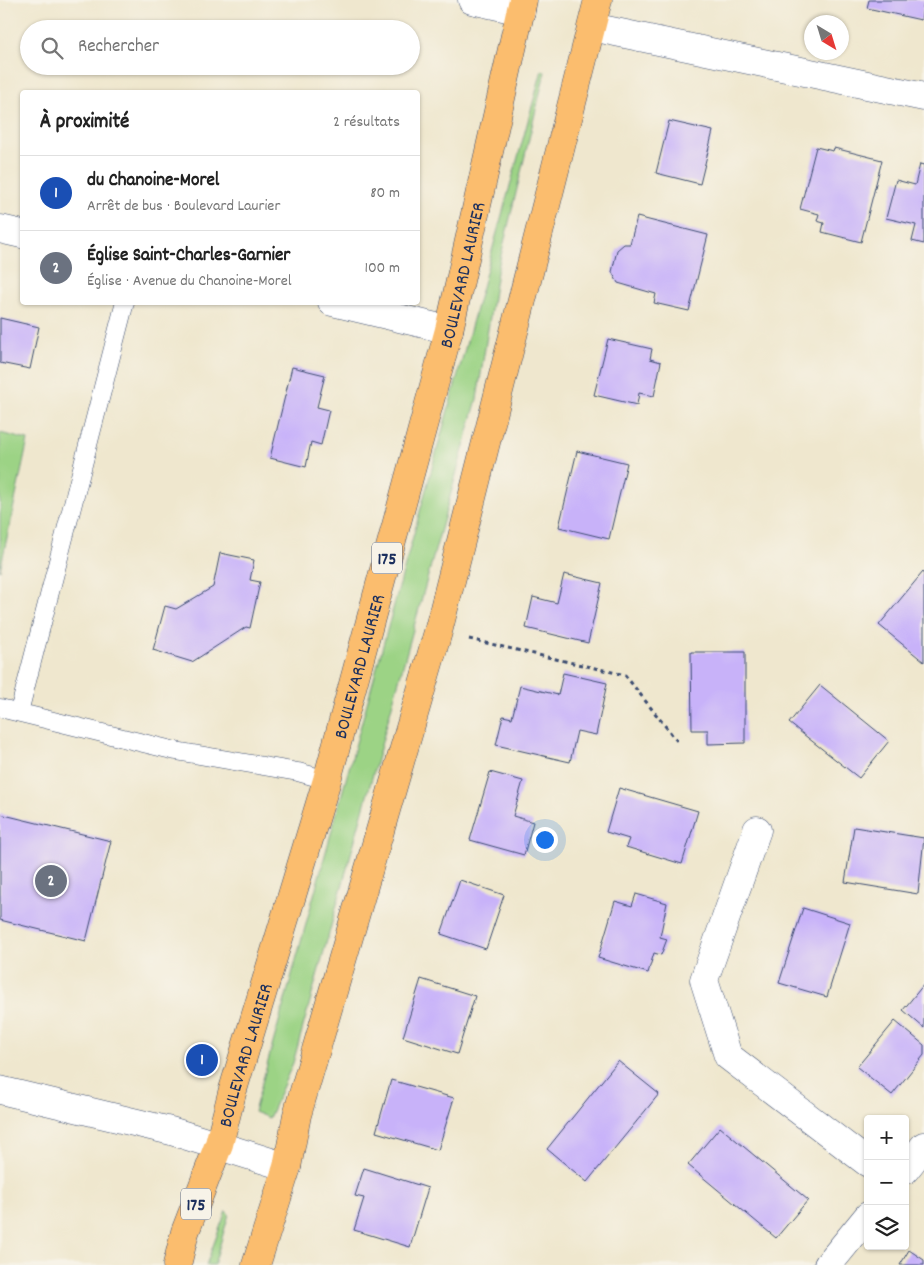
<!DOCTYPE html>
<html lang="fr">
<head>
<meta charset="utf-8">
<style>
  :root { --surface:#fff; --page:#f2f2f2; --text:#222; --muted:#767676; --line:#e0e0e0; --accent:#b5179e }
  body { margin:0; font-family:Dekko,sans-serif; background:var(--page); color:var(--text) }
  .controls { position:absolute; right:15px; bottom:15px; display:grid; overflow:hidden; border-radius:5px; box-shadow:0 1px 4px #0004 }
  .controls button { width:45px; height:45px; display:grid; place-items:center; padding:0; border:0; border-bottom:1px solid var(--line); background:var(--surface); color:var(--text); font:25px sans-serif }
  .compass { position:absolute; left:804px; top:15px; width:45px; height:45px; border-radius:50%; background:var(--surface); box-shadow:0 1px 4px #0004; rotate:142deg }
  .you { position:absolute; left:544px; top:839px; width:18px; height:18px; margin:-12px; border:4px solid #fff; border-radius:50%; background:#1a73e8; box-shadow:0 0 0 8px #1a73e833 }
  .badge { display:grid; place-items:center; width:32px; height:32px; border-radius:50%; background:var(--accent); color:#fff; font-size:16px; font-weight:700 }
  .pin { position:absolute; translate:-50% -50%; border:2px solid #fff; box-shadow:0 1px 5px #0006 }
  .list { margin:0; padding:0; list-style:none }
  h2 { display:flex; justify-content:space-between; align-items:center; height:65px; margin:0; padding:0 20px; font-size:21px }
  h2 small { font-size:16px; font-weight:400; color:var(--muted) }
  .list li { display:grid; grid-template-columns:32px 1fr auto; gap:15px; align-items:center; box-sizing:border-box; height:75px; padding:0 20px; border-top:1px solid var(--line) }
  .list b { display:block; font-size:19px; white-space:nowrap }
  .list p { margin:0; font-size:16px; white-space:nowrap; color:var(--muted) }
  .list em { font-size:16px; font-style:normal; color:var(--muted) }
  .icon { flex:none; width:28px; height:28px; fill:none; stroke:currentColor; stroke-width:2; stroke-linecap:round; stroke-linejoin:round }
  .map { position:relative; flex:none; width:924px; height:1265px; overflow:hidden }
  .search { position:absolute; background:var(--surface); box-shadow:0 1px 4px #0004; left:20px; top:20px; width:400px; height:55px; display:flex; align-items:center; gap:12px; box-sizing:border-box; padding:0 18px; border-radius:28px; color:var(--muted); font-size:19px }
  .panel { position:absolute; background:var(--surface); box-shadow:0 1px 4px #0004; left:20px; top:90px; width:400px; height:215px; border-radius:5px }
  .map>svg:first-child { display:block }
  .green { fill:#9cd385; stroke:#5c8172 }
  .building { fill:#c8b2f9 }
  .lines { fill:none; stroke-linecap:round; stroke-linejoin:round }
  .lane-casing { stroke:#3b4b6f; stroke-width:19 }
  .street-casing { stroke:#3b4b6f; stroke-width:29 }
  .primary-casing { stroke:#3b4b6f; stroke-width:29 }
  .path { stroke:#3b4b6f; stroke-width:3; stroke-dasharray:4 4; stroke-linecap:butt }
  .lane { stroke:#fff; stroke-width:18 }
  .street { stroke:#fff; stroke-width:28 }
  .primary { stroke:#fbbd6e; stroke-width:28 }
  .labels { text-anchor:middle; stroke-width:5; stroke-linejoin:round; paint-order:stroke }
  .shield { fill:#f7f3e8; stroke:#5d6a87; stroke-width:1 }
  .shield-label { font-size:18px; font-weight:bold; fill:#1b2f5e }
  .street-label { font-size:19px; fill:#1b2f5e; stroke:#f7f3e8 }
</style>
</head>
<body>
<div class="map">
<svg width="924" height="1265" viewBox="0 0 924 1265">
  <rect width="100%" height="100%" fill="#f7f3e8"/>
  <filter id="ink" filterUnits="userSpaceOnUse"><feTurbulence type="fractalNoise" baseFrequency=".02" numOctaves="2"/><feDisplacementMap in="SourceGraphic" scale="10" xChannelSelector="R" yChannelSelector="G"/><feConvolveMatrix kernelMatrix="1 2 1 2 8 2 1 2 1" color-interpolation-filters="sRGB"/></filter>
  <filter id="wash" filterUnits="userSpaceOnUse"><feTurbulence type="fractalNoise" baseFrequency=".0096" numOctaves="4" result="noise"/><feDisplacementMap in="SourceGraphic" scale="20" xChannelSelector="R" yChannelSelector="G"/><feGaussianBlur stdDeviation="1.12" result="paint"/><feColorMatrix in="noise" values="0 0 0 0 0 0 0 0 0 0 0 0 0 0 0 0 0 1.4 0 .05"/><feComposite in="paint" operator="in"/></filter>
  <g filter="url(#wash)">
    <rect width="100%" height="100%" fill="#efe7ce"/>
    <path class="green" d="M542 70 545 72 497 272 477 399 293 1063 269 1118 254 1112Z
      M0 433 28 440 0 570Z
      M226 1211 229 1214 214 1265H206Z"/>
    <g id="blocks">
      <path class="building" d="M869 0H924L921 20 867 8Z
        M669 121 713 131 700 184 656 173Z
        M816 147 833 151 834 148 882 160 861 242 822 232 824 223 817 221 819 214 800 209Z
        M920 164 924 165V244L912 241 916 225 886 218 896 180 915 185Z
        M637 217 708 235 689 311 654 303 656 294 618 283 612 272 617 250 624 244H630Z
        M0 318 39 327 30 369 0 363Z
        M608 339 652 349 650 359 661 362 654 396 639 393 637 405 594 395Z
        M292 367 325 375 317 407 329 410 321 445 311 442 306 467 270 458Z
        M577 451 627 463 609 539 559 527Z
        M220 553 254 560 250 580 260 582 250 628 246 627 192 662 153 650 165 606 176 609 213 587Z
        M923 572 924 574V662L879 625Z
        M564 574 602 583 588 643 526 628 533 597 557 603Z
        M691 652H745V743L708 744V730H692Z
        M563 673 607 683 596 735 577 731 570 762 496 745 503 716 512 718 520 686 558 695Z
        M820 685 889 741 859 778 789 723Z
        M490 772 523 781 513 816 533 822 524 855 470 840Z
        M619 788 698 811 682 864 626 847 629 839 606 832Z
        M0 814 111 841 86 941 0 920Z
        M854 827 924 838 918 894 845 882Z
        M460 880 504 895 486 949 441 934Z
        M636 894 667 903 660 937 667 939 661 955 654 953 648 973 598 958 615 901 632 906Z
        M803 908 850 923 827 997 779 983Z
        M421 979 475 996 457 1054 403 1037Z
        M924 984V1028L903 1010Z
        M895 1021 924 1045V1055L892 1095 857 1067Z
        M618 1061 659 1094 587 1182 547 1149Z
        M391 1080 454 1098 438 1150 376 1132Z
        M720 1127 808 1200 776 1238 688 1165Z
        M364 1168 428 1188 410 1247 354 1230 364 1198 355 1196Z
        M909 1250 924 1260V1265H900Z"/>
    </g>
  </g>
  <g filter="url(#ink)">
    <use href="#blocks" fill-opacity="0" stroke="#3b4b6f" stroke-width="1"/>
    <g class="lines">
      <defs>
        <path id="lane" d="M0 708 176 751 298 772 327 780
          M19 712 125 302"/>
        <path id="street" d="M472 0 521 11
          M592 27 924 97
          M0 229 22 234
          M332 302 449 330
          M757 830 704 980 728 1056 868 1163
          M0 1090 171 1131 287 1167
          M905 1170 924 1146
          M828 1265 868 1216"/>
        <g id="primary">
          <path id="s1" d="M177 1265 185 1232 219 1144 232 1093 327 780 449 330 523 0"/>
          <path d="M256 1265 287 1167 297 1115 438 632 598 0"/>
        </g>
      </defs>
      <use href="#lane" class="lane-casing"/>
      <use href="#street" class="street-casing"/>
      <use href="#primary" class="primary-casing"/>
      <path class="path" d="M469 639 625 675 677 741"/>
      <use href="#lane" class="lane"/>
      <use href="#street" class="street"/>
      <use href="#primary" class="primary"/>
    </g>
  </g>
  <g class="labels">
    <g class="shield">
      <rect x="372" y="542.5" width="30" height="31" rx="4"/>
      <rect x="181" y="1188.5" width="30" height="31" rx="4"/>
    </g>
    <g class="shield-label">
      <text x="387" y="564">175</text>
      <text x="196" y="1210">175</text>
    </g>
    <g class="street-label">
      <text dy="7" stroke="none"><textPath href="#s1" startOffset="1031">BOULEVARD LAURIER</textPath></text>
      <text dy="7" stroke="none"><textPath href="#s1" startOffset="626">BOULEVARD LAURIER</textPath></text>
      <text dy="7" stroke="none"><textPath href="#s1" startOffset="221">BOULEVARD LAURIER</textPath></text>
    </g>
  </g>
</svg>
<div class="controls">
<button>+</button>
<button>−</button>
<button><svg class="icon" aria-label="layers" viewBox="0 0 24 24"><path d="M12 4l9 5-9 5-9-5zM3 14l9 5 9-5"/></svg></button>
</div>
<svg class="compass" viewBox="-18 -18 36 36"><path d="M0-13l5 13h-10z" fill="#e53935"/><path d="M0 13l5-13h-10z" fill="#767676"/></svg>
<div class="you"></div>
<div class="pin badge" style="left:202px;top:1060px;background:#1a4fb4">1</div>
<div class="pin badge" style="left:51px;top:881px;background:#6b7280">2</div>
<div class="search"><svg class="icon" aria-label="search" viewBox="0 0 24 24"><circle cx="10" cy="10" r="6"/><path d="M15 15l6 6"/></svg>Rechercher</div>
<section class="panel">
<h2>À proximité<small>2 résultats</small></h2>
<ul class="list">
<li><span class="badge" style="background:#1a4fb4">1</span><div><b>du Chanoine-Morel</b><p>Arrêt de bus · Boulevard Laurier</p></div><em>80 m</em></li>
<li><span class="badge" style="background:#6b7280">2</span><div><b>Église Saint-Charles-Garnier</b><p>Église · Avenue du Chanoine-Morel</p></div><em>100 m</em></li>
</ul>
</section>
</div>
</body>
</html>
